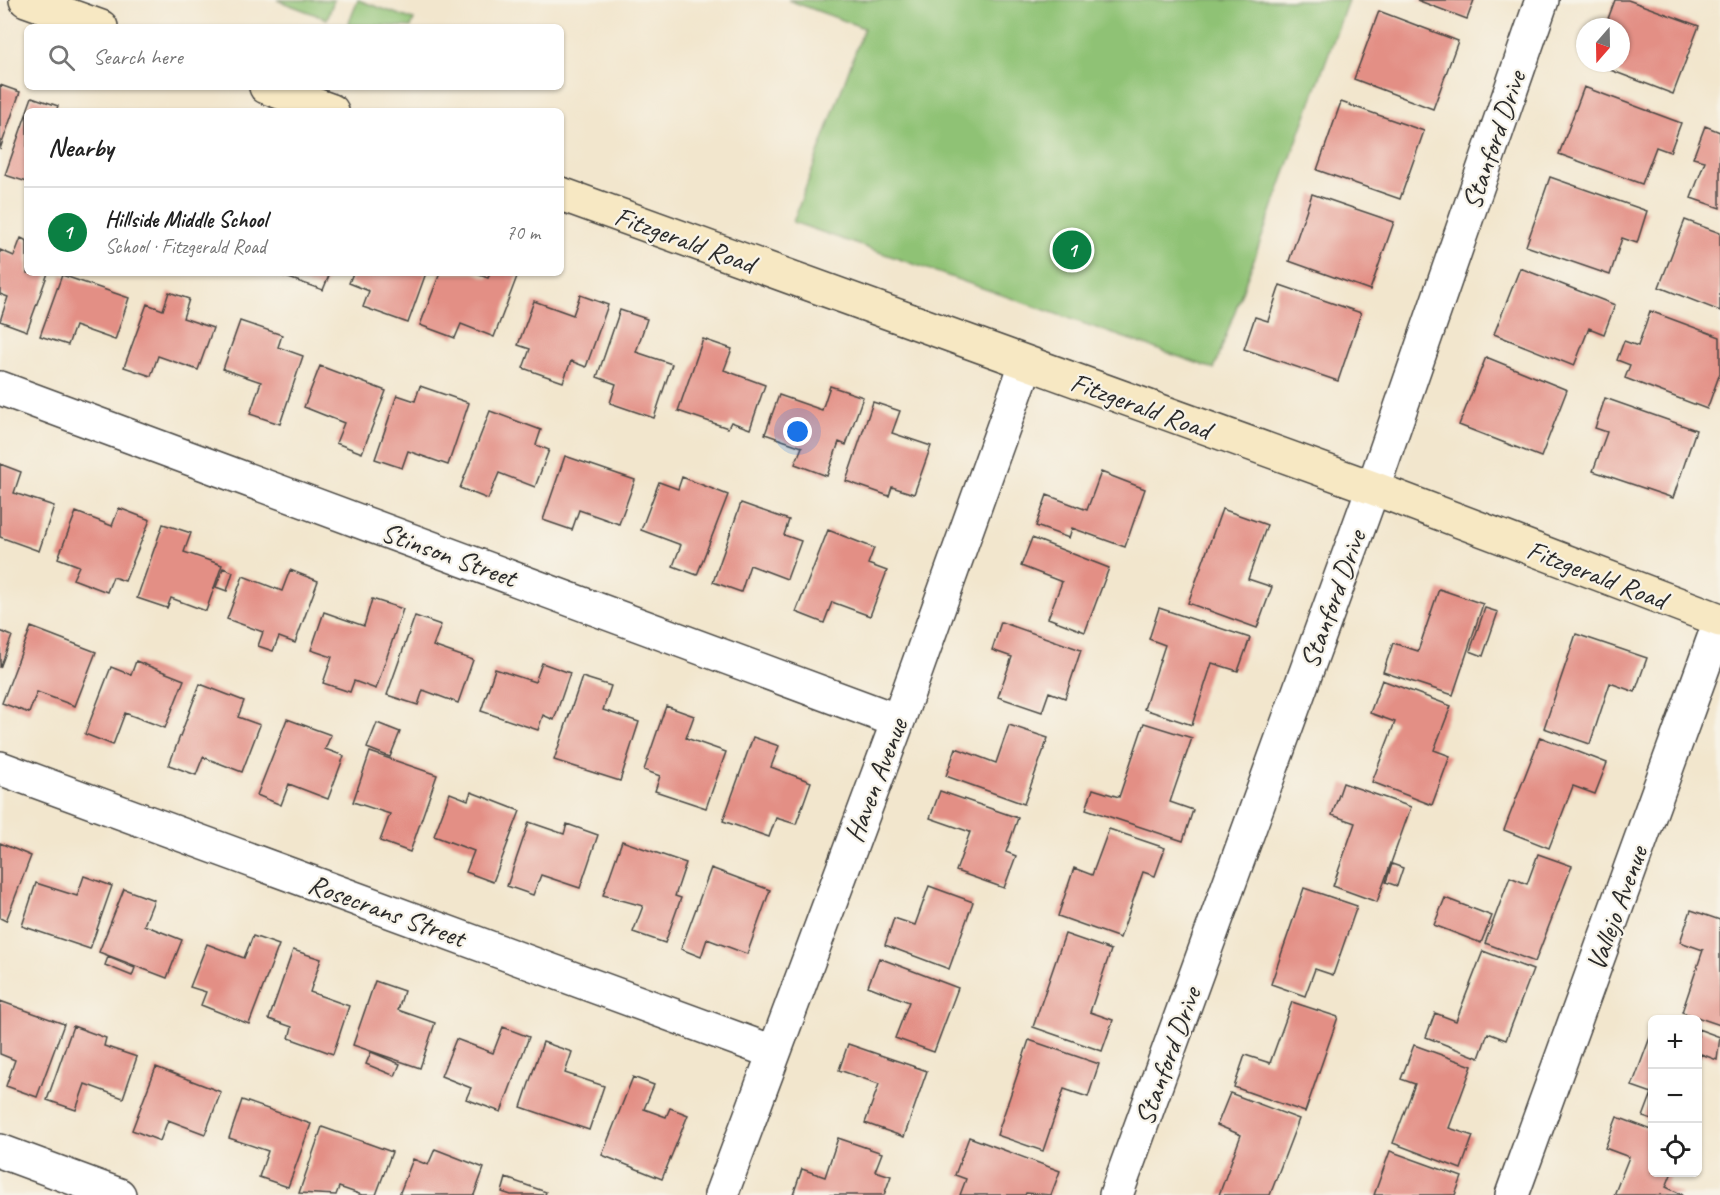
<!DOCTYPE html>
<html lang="en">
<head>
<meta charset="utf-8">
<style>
  :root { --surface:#fff; --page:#f2f2f2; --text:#222; --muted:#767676; --line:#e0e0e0; --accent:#0b8043 }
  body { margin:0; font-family:Caveat,sans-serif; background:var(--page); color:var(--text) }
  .controls { position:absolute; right:18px; bottom:18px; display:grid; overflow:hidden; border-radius:9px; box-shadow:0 2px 4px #0004 }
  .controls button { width:54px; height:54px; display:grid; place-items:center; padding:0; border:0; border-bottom:2px solid var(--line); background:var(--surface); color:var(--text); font:30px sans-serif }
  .compass { position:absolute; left:1576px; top:18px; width:54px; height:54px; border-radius:50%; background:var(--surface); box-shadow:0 2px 4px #0004; rotate:200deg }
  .you { position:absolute; left:798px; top:432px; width:21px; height:21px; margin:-15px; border:4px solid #fff; border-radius:50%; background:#1a73e8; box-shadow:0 0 0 9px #1a73e833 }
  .badge { display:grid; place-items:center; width:39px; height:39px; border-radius:50%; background:var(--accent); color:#fff; font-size:20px; font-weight:700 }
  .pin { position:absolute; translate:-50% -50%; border:3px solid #fff; box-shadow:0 2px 6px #0006 }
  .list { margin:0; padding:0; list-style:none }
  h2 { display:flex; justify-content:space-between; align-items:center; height:78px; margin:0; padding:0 24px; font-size:26px }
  h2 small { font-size:20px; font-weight:400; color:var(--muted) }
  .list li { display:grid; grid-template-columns:39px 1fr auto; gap:18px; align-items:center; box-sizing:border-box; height:90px; padding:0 24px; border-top:2px solid var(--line) }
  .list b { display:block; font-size:22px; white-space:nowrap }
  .list p { margin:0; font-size:20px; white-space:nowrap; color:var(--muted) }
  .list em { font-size:20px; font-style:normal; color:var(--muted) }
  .icon { flex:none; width:33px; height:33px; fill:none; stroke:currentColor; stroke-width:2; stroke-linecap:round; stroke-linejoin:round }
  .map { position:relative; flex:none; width:1720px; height:1195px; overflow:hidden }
  .search { position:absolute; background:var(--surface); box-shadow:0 2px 4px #0004; left:24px; top:24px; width:540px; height:66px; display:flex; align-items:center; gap:15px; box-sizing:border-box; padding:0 21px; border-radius:9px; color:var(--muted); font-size:22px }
  .panel { position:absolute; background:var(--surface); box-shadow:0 2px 4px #0004; left:24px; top:108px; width:540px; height:168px; border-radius:9px }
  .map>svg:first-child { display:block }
  .green { fill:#8fc274; stroke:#5d7650; stroke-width:1.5 }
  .building { fill:#e38f85 }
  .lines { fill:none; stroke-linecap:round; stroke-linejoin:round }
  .minor-casing { stroke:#494743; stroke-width:36 }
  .secondary-casing { stroke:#494743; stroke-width:36 }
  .minor { stroke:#fff; stroke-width:33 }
  .secondary { stroke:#f7e8c3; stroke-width:33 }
  .labels { text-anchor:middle; stroke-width:4.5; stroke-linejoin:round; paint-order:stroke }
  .street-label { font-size:28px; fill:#2b2b2b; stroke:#f7f3e8 }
</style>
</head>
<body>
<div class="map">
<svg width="1720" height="1195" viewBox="0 0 1720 1195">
  <rect width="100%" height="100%" fill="#f7f3e8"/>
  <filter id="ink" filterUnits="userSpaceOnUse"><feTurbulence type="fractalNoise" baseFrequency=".0167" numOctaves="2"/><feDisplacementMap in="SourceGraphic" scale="12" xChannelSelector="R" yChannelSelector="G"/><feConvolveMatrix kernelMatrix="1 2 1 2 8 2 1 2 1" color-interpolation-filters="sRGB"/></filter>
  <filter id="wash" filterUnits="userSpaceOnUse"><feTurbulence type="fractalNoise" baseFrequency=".008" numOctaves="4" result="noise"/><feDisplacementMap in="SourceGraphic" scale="24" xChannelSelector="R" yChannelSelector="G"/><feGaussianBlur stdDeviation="1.35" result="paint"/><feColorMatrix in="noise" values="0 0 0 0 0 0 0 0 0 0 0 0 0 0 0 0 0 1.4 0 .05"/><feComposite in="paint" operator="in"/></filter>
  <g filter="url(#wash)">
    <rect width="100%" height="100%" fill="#f2e6cd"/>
    <path class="green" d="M277 0H334L327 19Z
      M358 0 414 20 411 27 348 25Z
      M788 0H1348L1214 369 793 222 864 28Z"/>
    <g id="blocks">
      <path class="building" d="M1417 0H1474L1467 19Z
        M1615 0H1628L1699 26 1673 94 1592 63H1621V27H1605Z
        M1379 11 1458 41 1433 109 1354 79Z
        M0 85 20 92 0 149Z
        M1584 87 1681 123 1670 152 1656 147 1642 184 1559 154Z
        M32 97 58 106 56 111H27Z
        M1341 102 1424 131 1400 199 1317 170Z
        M27 112V182L5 175Z
        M1705 126 1720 132V208L1691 198 1705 161 1693 158Z
        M1550 177 1647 211 1637 243 1622 238 1610 275 1526 246Z
        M1312 194 1394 222 1370 290 1289 261Z
        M1685 220 1720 233V311L1659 287Z
        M21 238 27 241V273H48L27 331 0 321 8 297 0 294V250L14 256Z
        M1520 268 1615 305 1604 334 1589 328 1574 366 1494 334Z
        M284 273H330L323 290 283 276Z
        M353 273H426L408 323 363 307 369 291 349 283Z
        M440 273H474L488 278 490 273 518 274 494 337 461 324 455 338 420 325Z
        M62 275 129 298 115 340 75 326 68 345 40 336Z
        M1280 285 1361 313 1338 381 1244 349 1255 317 1268 321Z
        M169 292 189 299 183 318 213 328 198 370 158 356 151 376 124 367 147 304 163 310Z
        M580 295 608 305 586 367 571 361 563 382 523 368 530 349 518 345 534 301 573 315Z
        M620 310 647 319 636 352 672 364 654 418 610 403 616 384 597 377Z
        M1650 311 1720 337V373L1707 409 1625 378 1630 365 1617 360 1624 341 1638 346Z
        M240 321 282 335 278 347 303 356 280 424 250 414 261 382 223 369Z
        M703 339 732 349 724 370 765 385 750 429 731 422 728 428 678 411Z
        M1486 357 1567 390 1541 457 1459 425Z
        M320 366 386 391 362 453 336 443 344 423 304 407Z
        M420 386 469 403 448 465 408 451 402 468 375 459 397 395 415 401Z
        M830 386 863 397 846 445 839 442 827 476 795 464 802 447 765 434 779 395 822 410Z
        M1605 398 1696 430 1673 498 1593 471 1607 432 1595 428Z
        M873 402 900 411 892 433 931 446 914 494 892 487 889 496 846 481Z
        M490 411 541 430 536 445 549 450 535 487 499 473 488 499 460 488Z
        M565 456 635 480 619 524 579 510 572 530 543 520Z
        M0 464 21 472 14 493 54 506 39 551 0 537Z
        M1101 472 1145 489 1125 547 1072 528 1069 538 1036 526 1047 495 1087 510Z
        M682 477 728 495 697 575 673 566 681 545 641 530 659 482 678 489Z
        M741 503 789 520 784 535 801 541 787 579 750 565 741 592 713 582Z
        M119 508 150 520 125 581 113 577 107 592 73 579 79 566 58 558 76 512 112 526Z
        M1222 509 1267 525 1248 579 1272 587 1257 628 1188 603Z
        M163 524 191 533 184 552 222 565 206 611 171 598 167 608 137 598Z
        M828 530 874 548 868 564 887 571 870 616 832 602 824 623 796 612Z
        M1032 538 1109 568 1085 632 1048 618 1062 582 1021 566Z
        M223 568 233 572 227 591 216 587Z
        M290 570 318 581 295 643 279 637 273 651 258 646 263 632 227 619 243 576 282 591Z
        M1439 589 1483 604 1453 695 1383 672 1393 643 1418 651Z
        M372 599 403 609 376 689 354 681 350 692 323 683 332 657 311 650 324 612 364 626Z
        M1159 608 1250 638 1238 671 1212 663 1192 725 1144 709 1165 645 1149 639Z
        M1485 608 1498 612 1483 656 1470 651Z
        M415 616 441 625 433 646 473 660 458 703 423 690 418 705 387 695Z
        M1001 622 1081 650 1065 698 1049 692 1042 712 998 697 1012 657 992 650Z
        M31 627 96 652 75 706 37 692 29 713 2 703Z
        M0 631 12 636 0 668Z
        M1576 634 1647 658 1635 692 1610 683 1590 744 1544 728Z
        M136 661 184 680 165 728 125 713 113 745 85 734 111 667 131 675Z
        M542 663 570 673 554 720 543 715 538 730 481 711 495 669 535 682Z
        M582 677 611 686 603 710 639 722 620 781 554 760Z
        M1382 680 1451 706 1434 750 1450 756 1432 805 1372 782 1395 722 1370 713Z
        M200 684 244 701 238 717 260 725 242 772 203 757 196 775 169 765Z
        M666 706 694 716 686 738 726 752 706 808 655 791 660 776 644 770Z
        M287 719 331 735 325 749 344 756 328 799 289 784 281 805 257 795Z
        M377 723 400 732 390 757 367 748Z
        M1144 723 1192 738 1170 802 1193 810 1183 841 1086 809 1093 789 1119 797Z
        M1009 725 1048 738 1024 804 946 776 956 748 996 763Z
        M753 737 779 746 771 767 811 782 796 824 776 818 769 837 723 821Z
        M1540 737 1607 763 1595 794 1573 786 1549 848 1504 830Z
        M370 752 437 775 410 852 380 841 390 814 353 802Z
        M1343 783 1411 807 1377 902 1333 886 1355 823 1332 815Z
        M940 791 1018 818 1006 852 1016 856 1004 888 956 871 970 832 930 818Z
        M471 792 520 811 493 882 466 872 474 851 434 836 450 793 468 800Z
        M529 822 564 834 567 824 598 835 580 888 541 875 533 895 507 886Z
        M1109 829 1165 848 1155 876 1143 872 1120 938 1058 916 1074 868 1092 875Z
        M622 841 686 863 675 896 681 898 665 943 633 932 643 906 603 895Z
        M0 843 31 856 6 921 0 918Z
        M1538 854 1572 866 1535 962 1485 943 1510 877 1527 884Z
        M1392 864 1403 868 1397 886 1386 882Z
        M711 868 770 890 747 954 707 939 701 957 681 949Z
        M84 876 112 886 90 949 22 926 36 883 77 896Z
        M929 886 973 902 949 969 885 945 894 918 915 925Z
        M1304 888 1357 906 1333 975 1315 969 1305 996 1271 984Z
        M124 889 154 900 144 925 182 940 167 978 99 952Z
        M1445 898 1492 916 1481 943 1434 925Z
        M1691 910 1720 920V1025L1682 1012 1703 950 1680 942Z
        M1065 934 1111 950 1090 1012 1113 1020 1102 1051 1033 1027Z
        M253 936 279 945 249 1024 201 1005 206 992 190 987 207 944 244 958Z
        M293 950 321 959 310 992 349 1006 333 1054 289 1038 292 1027 269 1019Z
        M1483 951 1533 970 1506 1040 1488 1033 1479 1058 1426 1037 1435 1013 1456 1021Z
        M108 957 135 968 132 976 105 965Z
        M879 958 958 988 934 1052 895 1038 909 1002 868 986Z
        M375 981 404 991 398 1010 435 1023 420 1068 353 1045Z
        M0 1001 64 1024 37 1097 6 1086 15 1060 0 1054Z
        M1292 1002 1338 1017 1305 1112 1234 1087 1245 1055 1270 1063Z
        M73 1026 106 1038 104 1046 137 1057 123 1098 85 1084 76 1110 47 1100Z
        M503 1027 529 1037 501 1112 466 1099 471 1088 441 1076 456 1039 493 1053Z
        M1698 1029 1720 1037 1717 1060 1701 1054 1698 1063Z
        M1652 1032V1120L1643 1117 1652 1093 1632 1086Z
        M1029 1040 1099 1064 1088 1097 1064 1089 1043 1151 997 1135Z
        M543 1042 572 1052 565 1073 604 1086 589 1130 521 1107Z
        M848 1044 927 1071 904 1137 865 1123 879 1084 839 1070Z
        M1414 1045 1472 1066 1449 1128 1473 1136 1461 1169 1393 1143 1415 1084 1401 1079Z
        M371 1052 400 1064 395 1076 366 1064Z
        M156 1067 221 1092 205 1134 168 1120 160 1141 132 1130Z
        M633 1077 654 1085 644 1109 666 1117 670 1108 688 1115 662 1179 602 1155Z
        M1230 1093 1299 1119 1270 1195H1219L1241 1135 1217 1125Z
        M242 1100 311 1124 288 1187 259 1177 268 1151 229 1138Z
        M1617 1117 1652 1130V1172H1672L1666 1187 1683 1195H1614L1629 1157 1605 1148Z
        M322 1127 392 1152 376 1195H362L339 1187 336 1195 299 1193Z
        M969 1137 1060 1171 1051 1195 1026 1193 1025 1195H960L966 1179 955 1175Z
        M838 1138 882 1153 875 1171 891 1176 884 1195H793L802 1169 825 1177Z
        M435 1149 484 1168 474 1195H399L413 1159 428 1165Z
        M1390 1151 1462 1177 1455 1195H1374Z
        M506 1178 546 1192 545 1195H511L502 1192Z"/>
    </g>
  </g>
  <g filter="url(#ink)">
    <use href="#blocks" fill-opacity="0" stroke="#494743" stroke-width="1.5"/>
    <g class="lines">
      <defs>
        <path id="minor" d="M0 388 898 721
          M0 768 773 1052
          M0 1151 119 1195
          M721 1195 898 721 1026 364
          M1116 1195 1373 488 1542 0
          M1512 1195 1720 621"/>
        <path id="secondary" d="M26 0 101 27
          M266 87 332 111
          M561 194 1373 488 1720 620"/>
      </defs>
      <use href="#minor" class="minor-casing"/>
      <use href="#secondary" class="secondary-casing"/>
      <use href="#minor" class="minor"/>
      <use href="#secondary" class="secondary"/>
    </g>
  </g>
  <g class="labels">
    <g class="street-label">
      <text transform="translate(1493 140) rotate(-71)" y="10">Stanford Drive</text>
      <text transform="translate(685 239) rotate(20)" y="10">Fitzgerald Road</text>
      <text transform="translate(1141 405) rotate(20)" y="10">Fitzgerald Road</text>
      <text transform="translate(449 554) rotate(20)" y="10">Stinson Street</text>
      <text transform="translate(1597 574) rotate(21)" y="10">Fitzgerald Road</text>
      <text transform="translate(1332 599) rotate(-70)" y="10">Stanford Drive</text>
      <text transform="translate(875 780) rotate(-69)" y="10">Haven Avenue</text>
      <text transform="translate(1616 908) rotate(-70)" y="10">Vallejo Avenue</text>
      <text transform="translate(387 910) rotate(20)" y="10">Rosecrans Street</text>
      <text transform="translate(1167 1056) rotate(-70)" y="10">Stanford Drive</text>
    </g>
  </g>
</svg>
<div class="controls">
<button>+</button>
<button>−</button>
<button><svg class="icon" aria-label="locate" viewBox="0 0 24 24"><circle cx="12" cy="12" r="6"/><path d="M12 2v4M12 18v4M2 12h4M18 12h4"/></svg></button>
</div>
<svg class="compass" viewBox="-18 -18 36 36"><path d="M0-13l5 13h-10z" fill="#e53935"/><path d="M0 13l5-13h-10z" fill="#767676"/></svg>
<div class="you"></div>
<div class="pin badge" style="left:1072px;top:250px">1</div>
<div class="search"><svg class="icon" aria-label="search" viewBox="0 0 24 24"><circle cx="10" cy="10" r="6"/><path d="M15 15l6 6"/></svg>Search here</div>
<section class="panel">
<h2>Nearby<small></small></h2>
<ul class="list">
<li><span class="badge">1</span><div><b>Hillside Middle School</b><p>School · Fitzgerald Road</p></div><em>70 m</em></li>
</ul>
</section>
</div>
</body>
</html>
